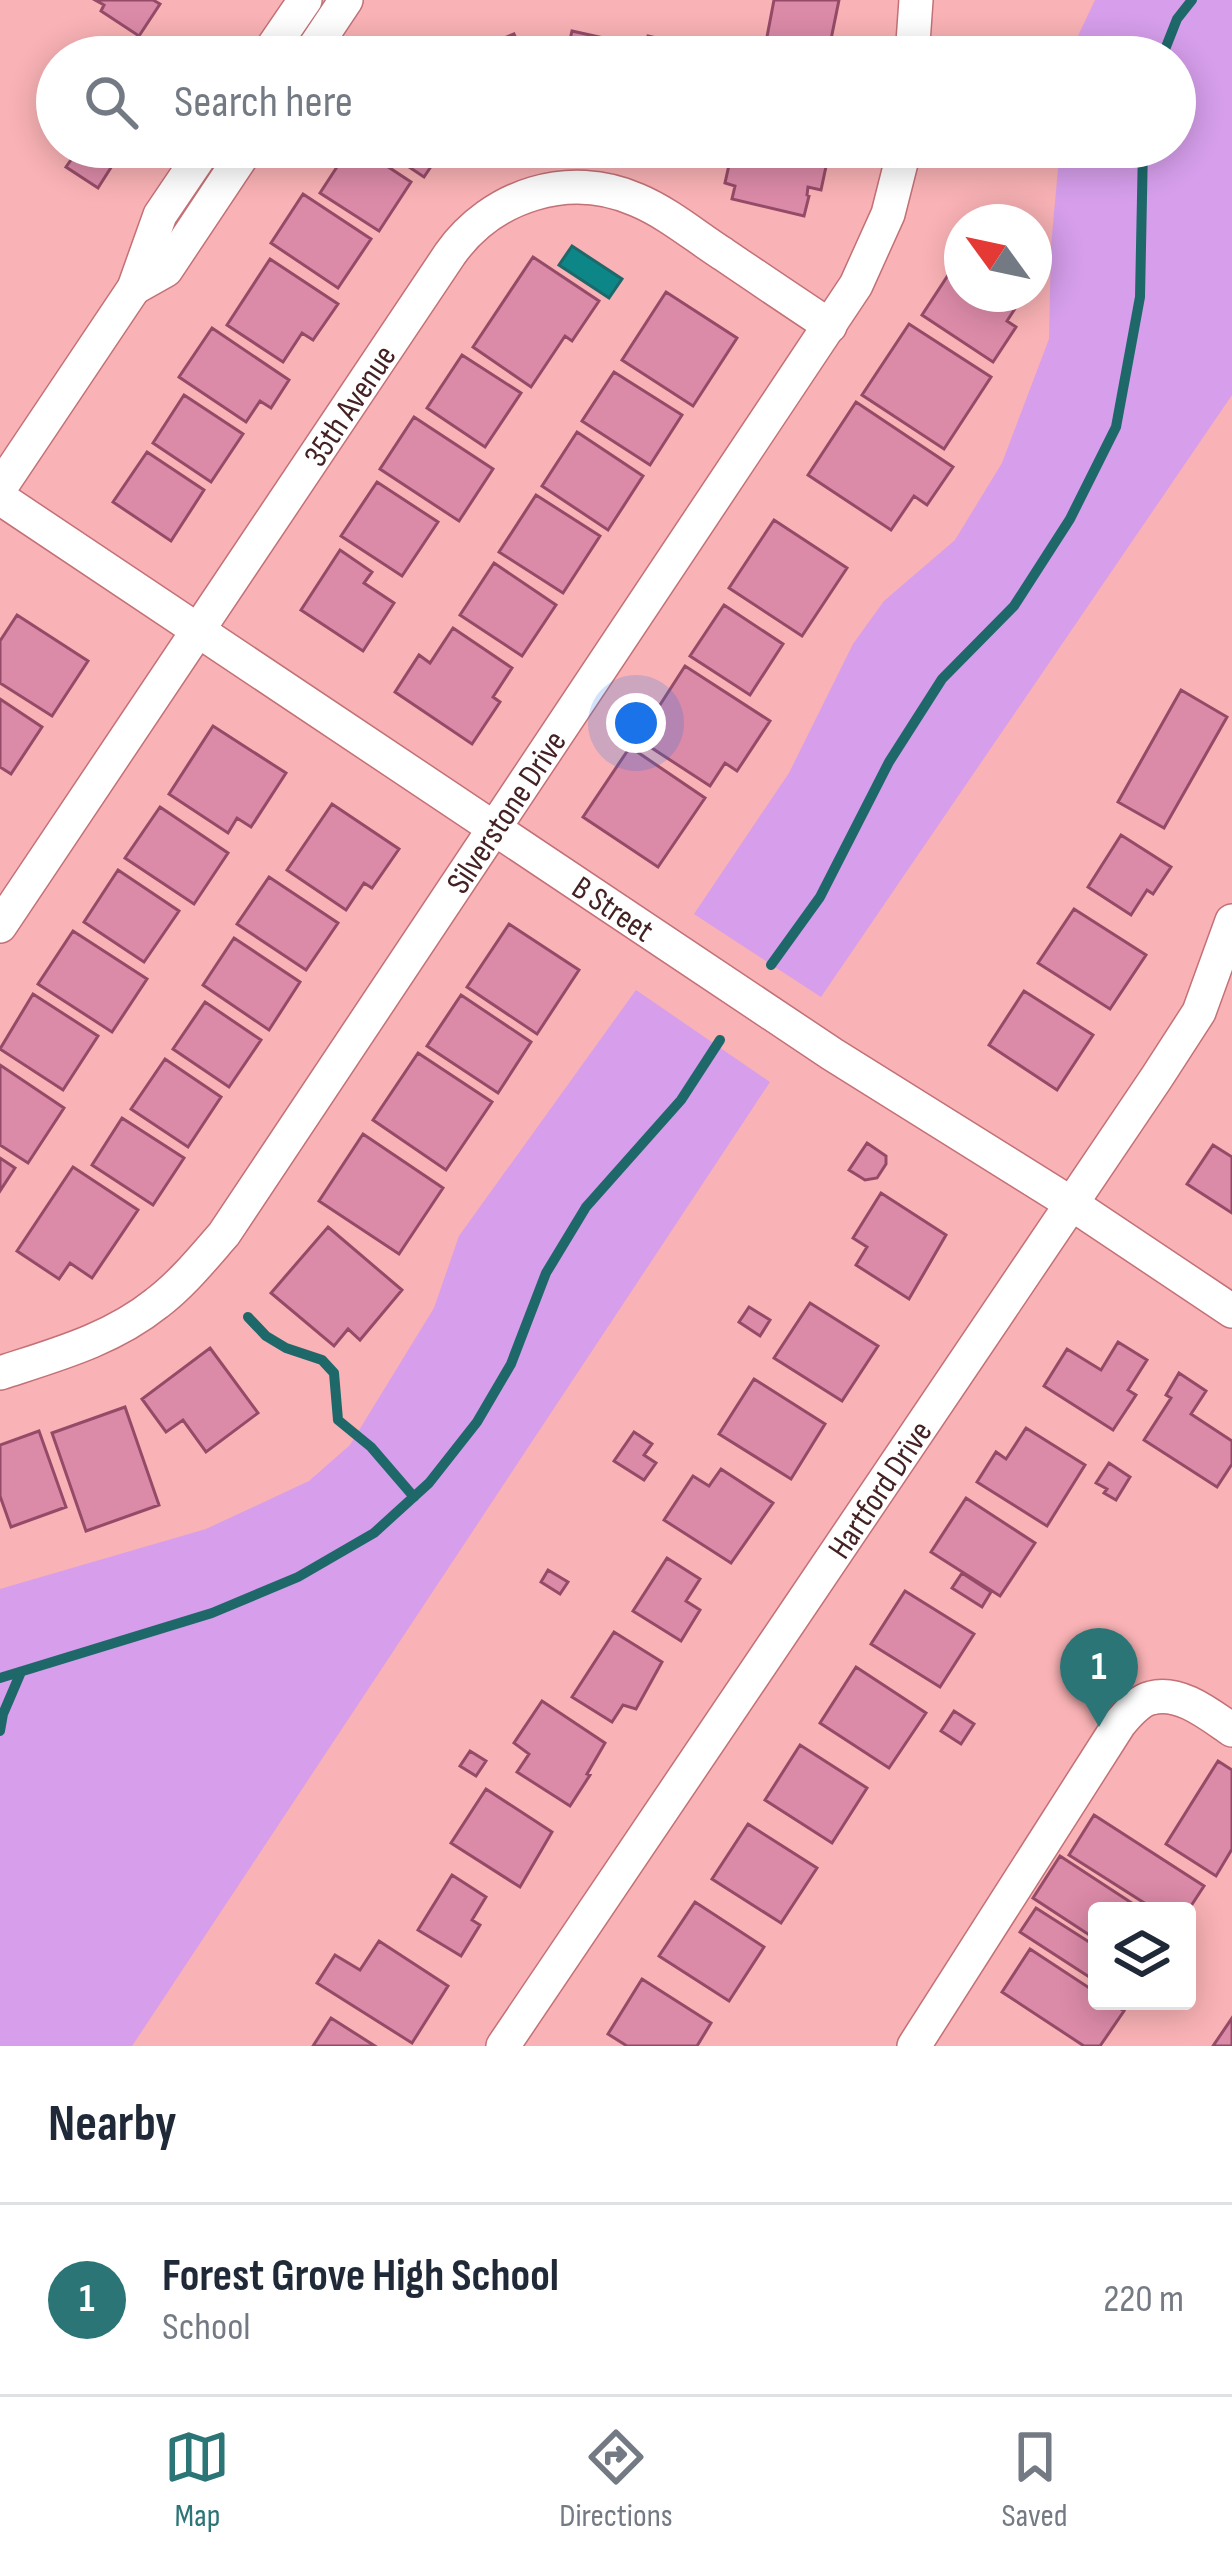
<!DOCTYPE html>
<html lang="en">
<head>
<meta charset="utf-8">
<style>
  :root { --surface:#fff; --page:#f2f2f3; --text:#1f2937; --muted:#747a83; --line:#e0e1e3; --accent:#2b7576 }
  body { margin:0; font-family:"Sofia Sans Condensed",sans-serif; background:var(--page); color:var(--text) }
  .controls { position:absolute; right:36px; bottom:36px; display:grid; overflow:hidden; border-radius:12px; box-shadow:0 6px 30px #0003 }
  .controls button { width:108px; height:108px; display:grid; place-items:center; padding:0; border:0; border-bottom:3px solid var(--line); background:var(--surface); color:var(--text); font:60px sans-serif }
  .compass { position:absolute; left:944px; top:204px; width:108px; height:108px; border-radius:50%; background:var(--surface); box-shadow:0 6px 30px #0003; rotate:303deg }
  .you { position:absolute; left:636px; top:723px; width:42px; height:42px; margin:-30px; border:9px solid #fff; border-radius:50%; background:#1a73e8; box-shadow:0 0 0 18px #1a73e833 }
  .badge { display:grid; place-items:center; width:78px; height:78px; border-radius:50%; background:var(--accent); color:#fff; font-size:39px; font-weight:700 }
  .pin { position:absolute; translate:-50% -99px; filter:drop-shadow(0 3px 6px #0008) }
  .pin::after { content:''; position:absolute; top:63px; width:42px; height:36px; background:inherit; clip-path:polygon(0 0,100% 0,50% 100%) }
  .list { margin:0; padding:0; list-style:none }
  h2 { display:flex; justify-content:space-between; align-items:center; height:156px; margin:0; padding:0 48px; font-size:51px }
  h2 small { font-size:39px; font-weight:400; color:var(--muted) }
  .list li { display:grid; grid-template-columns:78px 1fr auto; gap:36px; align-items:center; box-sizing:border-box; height:192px; padding:0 48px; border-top:3px solid var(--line) }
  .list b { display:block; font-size:45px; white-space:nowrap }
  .list p { margin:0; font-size:39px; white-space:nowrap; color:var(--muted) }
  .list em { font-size:39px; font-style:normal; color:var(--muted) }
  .icon { flex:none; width:66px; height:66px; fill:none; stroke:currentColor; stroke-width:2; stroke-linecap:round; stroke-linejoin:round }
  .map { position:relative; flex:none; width:1232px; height:2046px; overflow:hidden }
  .search { position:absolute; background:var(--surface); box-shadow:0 6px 30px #0003; left:36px; right:36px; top:36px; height:132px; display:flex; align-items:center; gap:30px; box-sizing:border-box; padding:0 42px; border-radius:66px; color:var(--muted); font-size:45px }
  .sheet { height:348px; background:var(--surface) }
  nav { display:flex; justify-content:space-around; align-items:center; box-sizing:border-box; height:168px; border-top:3px solid var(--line); background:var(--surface); font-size:33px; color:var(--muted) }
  nav a { display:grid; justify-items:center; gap:6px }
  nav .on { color:var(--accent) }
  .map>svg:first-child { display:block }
  .green { fill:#d69eeb }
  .water { fill:#0d8688; stroke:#1e686a; stroke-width:3 }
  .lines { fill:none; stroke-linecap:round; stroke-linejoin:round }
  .stream { stroke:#1e686a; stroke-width:10 }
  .building { fill:#db8aa7; stroke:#954b68; stroke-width:3 }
  .minor-casing { stroke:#c37176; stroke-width:36 }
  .minor { stroke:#fff; stroke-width:33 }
  .labels { text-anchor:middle; stroke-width:9; stroke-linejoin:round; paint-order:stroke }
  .street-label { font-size:33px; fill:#442224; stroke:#fbc5c6 }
</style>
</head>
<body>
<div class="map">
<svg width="1232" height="2046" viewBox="0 0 1232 2046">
  <rect width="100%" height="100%" fill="#f9b2b5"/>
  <path class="green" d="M1095 0H1232V395L821 997 694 914 789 773 853 644 884 601 955 540 1002 463 1049 339 1051 246 1060 147H1175V57H1068Z
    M636 990 770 1082 132 2046H0V1589L206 1529 309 1481 350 1445 434 1308 459 1236Z"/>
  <path class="water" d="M572 246 622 279 609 298 559 265Z"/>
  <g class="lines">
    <path class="stream" d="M1162 57 1177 19 1192 0
      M771 965 820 897 889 762 942 679 1014 606 1070 519 1116 427 1140 297 1143 147
      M248 1317 266 1336 286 1348 322 1360 334 1373 338 1420 371 1447 414 1497
      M0 1678 212 1613 298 1577 374 1533 429 1483 477 1422 511 1364 546 1273 586 1207 681 1100 720 1040
      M0 1731 3 1714 21 1672"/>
  </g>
  <path class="building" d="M95 0H153L160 4 139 36 101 11 104 5Z
    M774 0H839L828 54 766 42Z
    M572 31 635 45 632 57H566Z
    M514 34 524 57H457Z
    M648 36 712 51 710 57H643Z
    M757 47 801 57H754Z
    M80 147H124L98 188 66 167Z
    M350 147H358L411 182 379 231 320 193Z
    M379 147H444L424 177Z
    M727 147H824L822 155 828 157 821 190 808 187 807 195 809 196 804 216 732 199 735 186 725 183 729 165 723 164Z
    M303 194 371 239 338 288 271 243Z
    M533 257 599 301 572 341 565 336 531 387 473 347Z
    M270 259 338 304 313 340 302 333 283 362 227 325Z
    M958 260 962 263V294H1009L1020 301 1007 321 1016 327 993 362 922 315Z
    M666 292 737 338 693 406 622 360Z
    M909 324 991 377 944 449 862 395Z
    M212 328 289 380 271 408 260 401 246 422 179 377Z
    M462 355 521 393 485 447 427 408Z
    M614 372 682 415 650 465 582 421Z
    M184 395 243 434 211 482 153 443Z
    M856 402 953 467 927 505 914 496 891 530 808 475Z
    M414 417 493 469 459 521 380 469Z
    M577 432 643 476 608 530 542 486Z
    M147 452 204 490 171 541 113 502Z
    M377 482 438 522 402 576 341 536Z
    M536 495 600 536 563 593 499 552Z
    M774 520 847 568 802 636 729 588Z
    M340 550 372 572 364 583 394 603 363 651 301 610Z
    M494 563 556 605 522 656 460 615Z
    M724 605 783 644 750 695 690 656Z
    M17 615 88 661 52 716 0 683V641Z
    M453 628 512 668 493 697 500 702 472 744 395 692 419 655 430 663Z
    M685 666 770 721 737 771 725 763 710 786 638 739Z
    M1181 690 1227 717 1164 828 1118 802Z
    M0 699 42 727 11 774 0 767Z
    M213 726 286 773 251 827 237 818 228 833 169 794Z
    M630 747 705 798 658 867 583 817Z
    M332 804 399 849 372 888 364 883 346 910 287 870Z
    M160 807 228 853 194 904 125 858Z
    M1121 835 1171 867 1153 894 1147 890 1131 915 1088 887Z
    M118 870 179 911 144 962 84 922Z
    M269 877 338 923 306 970 237 924Z
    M1074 909 1146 955 1110 1009 1038 963Z
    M509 924 579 970 537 1034 467 987Z
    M73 931 147 979 112 1032 38 984Z
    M234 938 300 982 269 1030 203 985Z
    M1024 991 1093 1035 1057 1090 989 1045Z
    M33 994 98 1036 63 1090 0 1049Z
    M461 995 531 1042 498 1093 427 1046Z
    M205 1002 261 1040 229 1087 173 1049Z
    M418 1053 492 1102 446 1170 373 1120Z
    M165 1059 221 1097 188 1147 131 1109Z
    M0 1065 64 1108 28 1163 0 1145Z
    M122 1118 184 1158 153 1205 92 1165Z
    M363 1134 443 1188 399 1254 319 1201Z
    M867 1143 886 1156V1164L877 1178 865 1180 849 1170Z
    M1213 1145 1232 1157V1213L1187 1184Z
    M0 1158 15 1168 0 1191Z
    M73 1167 138 1210 92 1278 70 1263 59 1279 17 1251Z
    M881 1193 946 1235 909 1299 856 1265 867 1247 853 1238Z
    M328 1227 402 1290 360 1340 348 1329 334 1346 271 1293Z
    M810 1303 878 1346 842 1401 774 1358Z
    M749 1307 770 1320 760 1336 739 1322Z
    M1118 1342 1147 1360 1128 1390 1136 1395 1113 1430 1044 1386 1067 1349 1101 1370Z
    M210 1348 258 1413 206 1452 183 1420 166 1432 142 1399Z
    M1179 1373 1206 1391 1191 1414 1232 1441V1464L1217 1487 1144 1440 1171 1398 1166 1395Z
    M754 1379 825 1424 791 1479 719 1434Z
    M125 1407 159 1505 86 1531 52 1433Z
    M1026 1428 1085 1465 1047 1526 977 1482 996 1452 1006 1459Z
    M39 1431 66 1507 11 1527 0 1496V1445Z
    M634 1432 652 1444 644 1455 656 1463 644 1480 614 1461Z
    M1109 1463 1130 1477 1116 1500 1104 1493 1107 1489 1096 1483Z
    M721 1469 773 1503 731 1563 664 1520 693 1476 709 1486Z
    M966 1498 1035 1543 1000 1596 931 1552Z
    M667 1558 700 1579 686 1601 700 1610 681 1641 633 1611Z
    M548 1570 568 1582 560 1594 541 1582Z
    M962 1573 991 1592 982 1607 952 1588Z
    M905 1591 974 1634 940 1687 871 1644Z
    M614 1632 662 1662 636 1709 623 1705 612 1722 572 1697Z
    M856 1667 926 1713 889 1768 820 1723Z
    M542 1701 605 1743 587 1774 590 1775 570 1806 517 1772 529 1754 514 1743Z
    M954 1711 974 1724 961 1744 941 1731Z
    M800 1745 867 1788 832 1843 765 1800Z
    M470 1751 486 1761 476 1776 460 1766Z
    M1218 1761 1232 1770V1849L1216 1876 1166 1844Z
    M486 1789 552 1832 520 1887 451 1843Z
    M1094 1815 1204 1886 1187 1912 1157 1911 1069 1855Z
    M748 1824 817 1868 781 1923 712 1879Z
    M1060 1856 1144 1911H1097V1940L1033 1898Z
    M452 1875 486 1897 472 1920 480 1925 461 1956 418 1930Z
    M695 1902 764 1947 729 2001 659 1956Z
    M1036 1908 1097 1947V1982L1020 1932Z
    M379 1941 448 1986 412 2043 317 1983 335 1955 360 1970Z
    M1030 1949 1097 1993V2001H1109L1124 2011 1100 2046H1084L1002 1992Z
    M642 1979 711 2023 697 2046H627L608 2034Z
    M331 2018 375 2046H313Z
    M1232 2018V2046H1213Z"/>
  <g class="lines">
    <defs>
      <g id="minor">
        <path d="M266 57 305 0"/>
        <path d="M308 57 346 0"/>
        <path d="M912 57 916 0"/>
        <path d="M134 288 166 270 248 147"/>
        <path d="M0 488 134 288 160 215 206 147"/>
        <path id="s1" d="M0 498 832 1054 1072 1204 1232 1311"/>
        <path id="s2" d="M0 926 450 254C492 195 569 170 637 200 668 213 695 236 723 254 758 278 794 302 830 326"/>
        <path id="s3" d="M0 1373C55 1355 111 1340 157 1303 182 1284 203 1258 224 1234L856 285 888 214 905 147"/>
        <path id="s4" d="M503 2046 1157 1077 1199 1012 1232 921"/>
        <path d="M914 2046 1120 1723C1128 1714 1138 1701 1151 1698 1180 1690 1210 1715 1232 1730"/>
      </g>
    </defs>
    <use href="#minor" class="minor-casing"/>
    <use href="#minor" class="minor"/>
  </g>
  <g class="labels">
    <g class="street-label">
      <text dy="12" stroke="none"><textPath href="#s2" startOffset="627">35th Avenue</textPath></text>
      <text dy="12" stroke="none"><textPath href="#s3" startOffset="777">Silverstone Drive</textPath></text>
      <text dy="12" stroke="none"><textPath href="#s1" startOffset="738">B Street</textPath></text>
      <text dy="12" stroke="none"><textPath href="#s4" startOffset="672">Hartford Drive</textPath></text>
    </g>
  </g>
</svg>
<div class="controls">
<button><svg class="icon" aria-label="layers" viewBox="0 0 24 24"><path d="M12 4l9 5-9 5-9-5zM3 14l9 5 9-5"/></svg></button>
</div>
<svg class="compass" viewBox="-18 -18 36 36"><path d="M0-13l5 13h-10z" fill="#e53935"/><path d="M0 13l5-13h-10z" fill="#747a83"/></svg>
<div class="you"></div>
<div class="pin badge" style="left:1099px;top:1727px">1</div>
<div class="search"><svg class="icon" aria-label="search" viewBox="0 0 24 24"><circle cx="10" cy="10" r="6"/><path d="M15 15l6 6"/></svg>Search here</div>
</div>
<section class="sheet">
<h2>Nearby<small></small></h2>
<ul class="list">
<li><span class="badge">1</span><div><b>Forest Grove High School</b><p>School</p></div><em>220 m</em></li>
</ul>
</section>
<nav>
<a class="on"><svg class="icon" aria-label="map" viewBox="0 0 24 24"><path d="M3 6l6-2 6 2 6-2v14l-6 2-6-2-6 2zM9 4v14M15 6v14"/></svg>Map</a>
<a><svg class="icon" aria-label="directions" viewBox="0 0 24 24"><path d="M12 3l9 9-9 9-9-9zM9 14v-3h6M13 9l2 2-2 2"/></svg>Directions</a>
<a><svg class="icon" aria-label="saved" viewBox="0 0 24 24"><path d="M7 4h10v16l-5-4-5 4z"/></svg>Saved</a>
</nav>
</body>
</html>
